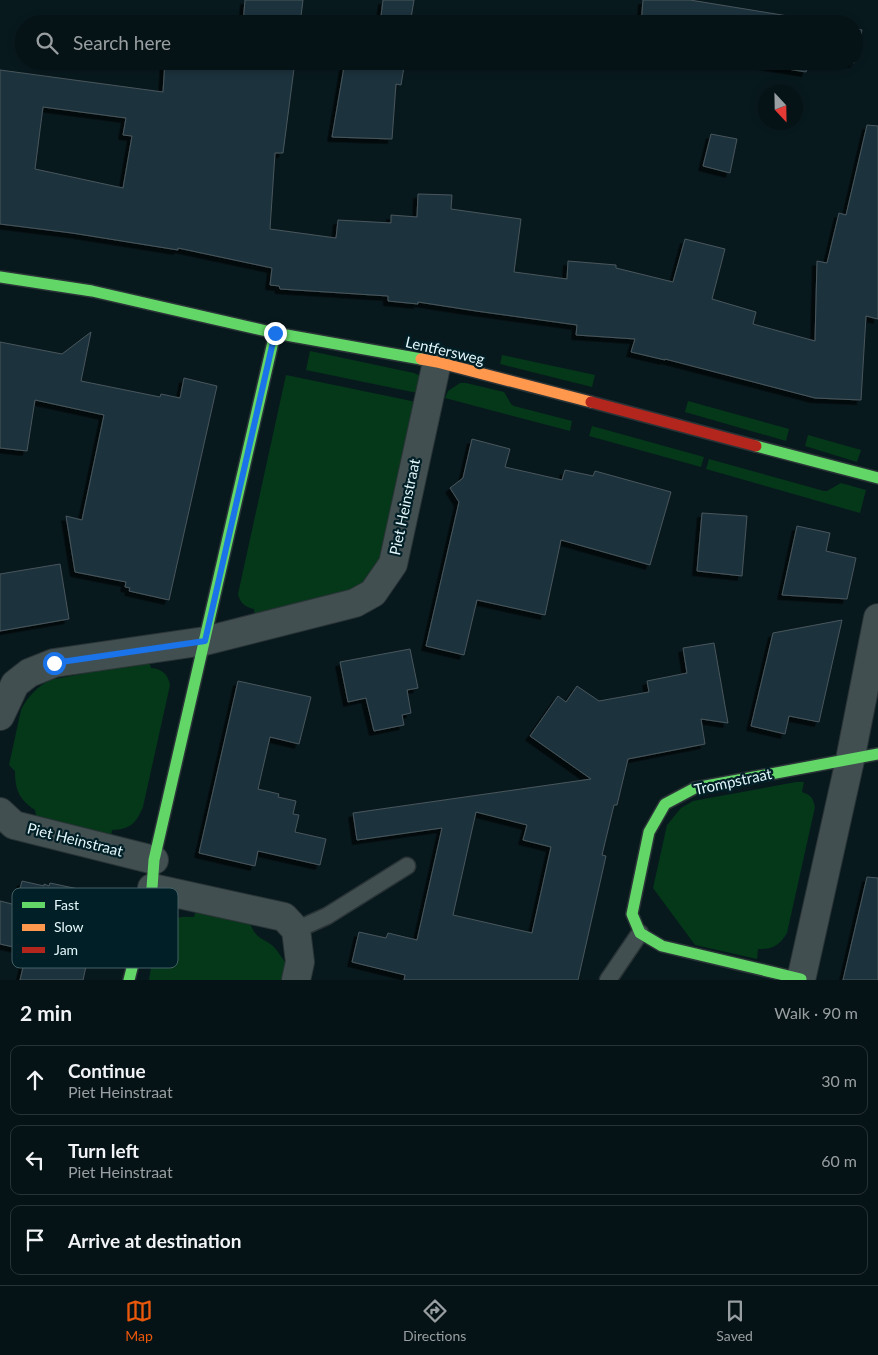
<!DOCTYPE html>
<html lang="en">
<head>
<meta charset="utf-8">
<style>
  :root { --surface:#061316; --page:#0f1c1f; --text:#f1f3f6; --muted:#989ea1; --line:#273235; --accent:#ea580c }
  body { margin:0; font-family:Lato,sans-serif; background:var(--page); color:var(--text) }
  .compass { position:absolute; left:758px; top:85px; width:45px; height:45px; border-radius:50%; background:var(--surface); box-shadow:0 2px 8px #0003; rotate:158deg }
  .stop { position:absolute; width:15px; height:15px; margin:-11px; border:4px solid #1a73e8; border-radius:50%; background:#fff }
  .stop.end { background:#1a73e8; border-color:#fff; box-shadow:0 1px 5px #0008 }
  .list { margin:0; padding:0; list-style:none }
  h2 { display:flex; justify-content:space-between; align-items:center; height:65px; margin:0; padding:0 20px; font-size:21px }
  h2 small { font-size:16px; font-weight:400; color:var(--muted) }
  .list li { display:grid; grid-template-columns:32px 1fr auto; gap:15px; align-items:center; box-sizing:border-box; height:70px; margin:0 10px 10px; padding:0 10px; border:1px solid var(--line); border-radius:10px }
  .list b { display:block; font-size:19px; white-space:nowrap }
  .list p { margin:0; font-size:16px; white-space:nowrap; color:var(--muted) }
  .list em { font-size:16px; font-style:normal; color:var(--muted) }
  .icon { flex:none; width:28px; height:28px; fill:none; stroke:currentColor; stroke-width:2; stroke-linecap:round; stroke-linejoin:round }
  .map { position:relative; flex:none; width:878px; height:980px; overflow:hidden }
  .search { position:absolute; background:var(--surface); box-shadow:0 2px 8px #0003; left:15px; right:15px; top:15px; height:55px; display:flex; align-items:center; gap:12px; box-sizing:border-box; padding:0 18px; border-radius:28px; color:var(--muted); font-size:19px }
  .sheet { height:305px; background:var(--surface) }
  nav { display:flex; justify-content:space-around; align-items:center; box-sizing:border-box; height:70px; border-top:1px solid var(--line); background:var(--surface); font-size:14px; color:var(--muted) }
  nav a { display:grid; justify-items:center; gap:2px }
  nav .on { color:var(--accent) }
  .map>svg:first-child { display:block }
  .green { fill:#053719 }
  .building { fill:#1d333d; stroke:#49565c; fill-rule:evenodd; filter:url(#shadow) }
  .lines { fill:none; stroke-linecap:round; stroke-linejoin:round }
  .lane-casing { stroke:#2a3437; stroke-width:19 }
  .street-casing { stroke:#2a3437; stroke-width:30 }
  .fast-casing { stroke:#2a3437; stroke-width:14 }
  .slow-casing { stroke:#2a3437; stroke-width:14 }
  .jam-casing { stroke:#2a3437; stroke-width:14 }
  .lane { stroke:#424f51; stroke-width:16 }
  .street { stroke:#424f51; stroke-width:28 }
  .fast { stroke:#63d668; stroke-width:11 }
  .slow { stroke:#ff974d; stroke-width:11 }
  .jam { stroke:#b3261e; stroke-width:11 }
  .route { stroke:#1a73e8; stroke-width:6 }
  .labels { text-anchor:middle; stroke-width:4.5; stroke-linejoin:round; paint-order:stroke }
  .street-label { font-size:15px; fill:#e4f7fb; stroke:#001f26 }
  .key { fill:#001f26; stroke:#446066; stroke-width:1 }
  .key-label { font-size:14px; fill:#e4f7fb }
</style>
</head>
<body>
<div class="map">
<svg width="878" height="980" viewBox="0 0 878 980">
  <defs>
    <filter id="shadow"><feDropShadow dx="-4.5" dy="4.5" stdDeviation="0" flood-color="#0009"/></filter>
  </defs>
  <rect width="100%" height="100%" fill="#08191e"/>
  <path class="green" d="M310 351 414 373 421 376 427 395 306 370Z
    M502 355 595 375 592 387 500 364Z
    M286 375 426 404 373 586 255 618 254 609C245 607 240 603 238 594Z
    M460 383H466L504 392 511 404 514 406 572 421 570 431 445 398 448 391Z
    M688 401 789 429 786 441 685 412Z
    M592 426 704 457 701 467 589 436Z
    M808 435 861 450 857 462 805 446Z
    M709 459 824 491H827L841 483 866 490 860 513 706 469Z
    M149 661 151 668C162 669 168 674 170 685L143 807C136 823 131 829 112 830L111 838 37 820 35 810C19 799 15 790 15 771L9 765 21 710C27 697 38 686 50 680Z
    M796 782H804L802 792C811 795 813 798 815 807L787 933C780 945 772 950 758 949L757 959 695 945 653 888 667 825 681 808 693 801Z
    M196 909 249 920C256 944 267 936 278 952 280 955 283 959 285 962 288 970 286 973 293 980H149C153 960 154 925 178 918 183 916 189 917 194 917Z"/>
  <path class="building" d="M245 0H303L300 24H243Z
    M383 0H414L410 24H380Z
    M643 0H690L837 24H641Z
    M169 16 193 20 227 24H168Z
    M854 28 862 30 854 63 847 61H854Z
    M165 61H295L283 153H275L270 229 336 238 338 220 391 223V215L417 217 418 194 452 195 451 209 521 219 514 272 567 279 568 261 616 265V268L673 282 685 239 725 249 712 299 756 312 753 324 815 341 817 261 827 263 839 213 846 215 867 125 878 126V319L866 316 861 400 815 398 665 359V360L631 352 635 339 576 335 577 325 476 311 418 302V304L388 301V296L280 289 279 286 270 285 272 268 178 248V250L72 233 0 224V70L163 92ZM43 107 126 118 123 135 132 136 123 188 35 169Z
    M345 61H405L401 85 396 84 392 139 332 137Z
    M739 61H809L806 72Z
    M711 134 737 139 730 173 703 166Z
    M91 332 81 381 160 397 161 394 180 398 184 378 217 386 169 600 129 591 130 588 125 587 126 582 75 572 66 516 82 520 104 415 35 400 27 451 0 448V342L62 354Z
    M472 439 510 449 505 467 562 480 565 470 593 476 595 471 671 492 650 565 561 540 545 615 477 600 464 655 426 646 459 502 450 488 463 478Z
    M702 513 747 516 742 576 697 571Z
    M797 526 830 533 826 551 856 558 847 599 782 595Z
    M60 564 69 619 0 631V574Z
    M842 620 819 722 789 716 785 734 751 726 773 633Z
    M714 643 728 723 701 719 705 744 628 759 617 805H614L602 855 606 856 578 980H404L405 975 352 962 359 932 386 938 388 933 417 940 442 828 357 840 353 813 591 779 530 736 558 696 566 702 577 686 599 701 649 692 647 681 687 673 683 648ZM476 812 527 825 523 840 551 847 532 933 453 915Z
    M410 649 418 688 407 690 411 713 402 715 404 725 374 731 366 698 348 702 340 662Z
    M238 681 311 697 299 744 270 737 258 789 279 794 278 797 296 801 293 814 299 815 295 832 326 839 320 865 258 851 255 866 199 853Z
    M867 877 878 878V980H843Z
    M22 881 44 886V884L49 886 50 883 102 894 83 980H20L27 950 0 944V901L16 905Z"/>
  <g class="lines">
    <defs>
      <path id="lane" d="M296 930 327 916 407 866
        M608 980 640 933"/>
      <path id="street" d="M0 716 15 684 29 673 54 663 205 641 355 603 373 593 393 564 437 362
        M0 812 14 825 154 860
        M152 888 284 917 296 930 300 962 296 980
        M801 980 850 760 878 618"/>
      <path id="fast" d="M0 277 92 291 275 333 421 359
        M756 446 878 478
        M801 979 662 946 640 933 632 914 649 832 665 804 695 788 878 754
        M129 980 152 888 154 860 275 333"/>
      <path id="slow" d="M421 359 437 362 591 402"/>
      <path id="jam" d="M591 402 756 446"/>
    </defs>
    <use href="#lane" class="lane-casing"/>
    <use href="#street" class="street-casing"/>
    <use href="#fast" class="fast-casing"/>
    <use href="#slow" class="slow-casing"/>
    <use href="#jam" class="jam-casing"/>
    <use href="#lane" class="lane"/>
    <use href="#street" class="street"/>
    <use href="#fast" class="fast"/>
    <use href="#slow" class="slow"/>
    <use href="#jam" class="jam"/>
  </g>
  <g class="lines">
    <path class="route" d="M54 663 205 641 275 333"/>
  </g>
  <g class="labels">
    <g class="street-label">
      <text transform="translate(445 351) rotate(13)" y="5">Lentfersweg</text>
      <text transform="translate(405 507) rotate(-78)" y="5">Piet Heinstraat</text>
      <text transform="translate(733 782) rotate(-12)" y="5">Trompstraat</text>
      <text transform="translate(75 840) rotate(14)" y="5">Piet Heinstraat</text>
    </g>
  </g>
  <rect x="12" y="888" width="166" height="80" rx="8" class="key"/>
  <rect x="22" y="902" width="23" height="6" fill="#63d668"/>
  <rect x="22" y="924" width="23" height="7" fill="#ff974d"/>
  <rect x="22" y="947" width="23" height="6" fill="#b3261e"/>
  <g class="key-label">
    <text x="54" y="910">Fast</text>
    <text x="54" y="932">Slow</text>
    <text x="54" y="955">Jam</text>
  </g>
</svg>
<svg class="compass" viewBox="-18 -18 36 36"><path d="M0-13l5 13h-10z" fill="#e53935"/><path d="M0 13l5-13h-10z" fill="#989ea1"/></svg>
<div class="stop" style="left:54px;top:663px"></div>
<div class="stop end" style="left:275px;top:333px"></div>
<div class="search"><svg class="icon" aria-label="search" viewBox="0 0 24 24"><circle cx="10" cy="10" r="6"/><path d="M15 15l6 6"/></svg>Search here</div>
</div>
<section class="sheet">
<h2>2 min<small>Walk · 90 m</small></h2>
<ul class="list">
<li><svg class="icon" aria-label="ahead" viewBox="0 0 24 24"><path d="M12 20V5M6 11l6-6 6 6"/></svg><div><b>Continue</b><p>Piet Heinstraat</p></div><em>30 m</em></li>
<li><svg class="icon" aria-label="left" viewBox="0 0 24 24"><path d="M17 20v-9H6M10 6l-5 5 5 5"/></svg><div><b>Turn left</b><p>Piet Heinstraat</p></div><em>60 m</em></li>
<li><svg class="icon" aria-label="arrive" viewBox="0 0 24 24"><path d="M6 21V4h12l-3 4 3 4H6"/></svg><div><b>Arrive at destination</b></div></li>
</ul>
</section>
<nav>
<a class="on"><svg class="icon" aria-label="map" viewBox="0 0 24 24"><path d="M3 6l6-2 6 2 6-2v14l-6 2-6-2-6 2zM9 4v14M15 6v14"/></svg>Map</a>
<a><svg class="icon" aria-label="directions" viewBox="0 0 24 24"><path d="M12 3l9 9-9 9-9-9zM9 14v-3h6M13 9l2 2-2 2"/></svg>Directions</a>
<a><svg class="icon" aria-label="saved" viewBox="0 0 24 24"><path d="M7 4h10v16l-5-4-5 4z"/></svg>Saved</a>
</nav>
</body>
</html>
